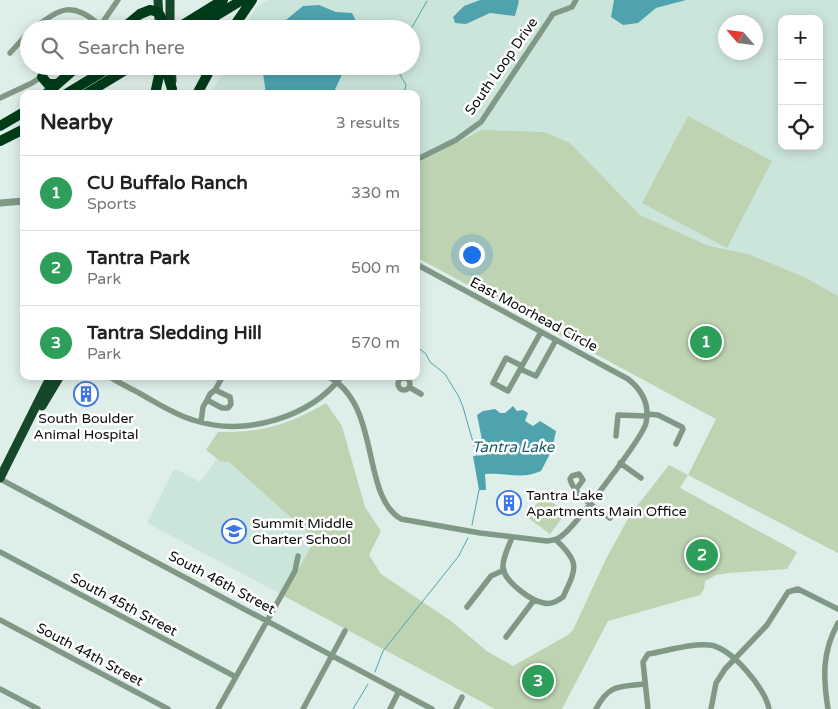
<!DOCTYPE html>
<html lang="en">
<head>
<meta charset="utf-8">
<style>
  :root { --surface:#fff; --page:#f2f2f2; --text:#222; --muted:#767676; --line:#e0e0e0; --accent:#3d76e6 }
  body { margin:0; font-family:"Varela Round",sans-serif; background:var(--page); color:var(--text) }
  .controls { position:absolute; right:15px; top:15px; display:grid; overflow:hidden; border-radius:10px; box-shadow:0 2px 12px #0003 }
  .controls button { width:45px; height:45px; display:grid; place-items:center; padding:0; border:0; border-bottom:1px solid var(--line); background:var(--surface); color:var(--text); font:25px sans-serif }
  .compass { position:absolute; left:718px; top:15px; width:45px; height:45px; border-radius:50%; background:var(--surface); box-shadow:0 2px 12px #0003; rotate:298deg }
  .you { position:absolute; left:471px; top:254px; width:18px; height:18px; margin:-12px; border:4px solid #fff; border-radius:50%; background:#1a73e8; box-shadow:0 0 0 8px #1a73e833 }
  .badge { display:grid; place-items:center; width:32px; height:32px; border-radius:50%; background:var(--accent); color:#fff; font-size:16px; font-weight:700 }
  .pin { position:absolute; translate:-50% -50%; border:2px solid #fff; box-shadow:0 1px 5px #0006 }
  .list { margin:0; padding:0; list-style:none }
  h2 { display:flex; justify-content:space-between; align-items:center; height:65px; margin:0; padding:0 20px; font-size:21px }
  h2 small { font-size:16px; font-weight:400; color:var(--muted) }
  .list li { display:grid; grid-template-columns:32px 1fr auto; gap:15px; align-items:center; box-sizing:border-box; height:75px; padding:0 20px; border-top:1px solid var(--line) }
  .list b { display:block; font-size:19px; white-space:nowrap }
  .list p { margin:0; font-size:16px; white-space:nowrap; color:var(--muted) }
  .list em { font-size:16px; font-style:normal; color:var(--muted) }
  .icon { flex:none; width:28px; height:28px; fill:none; stroke:currentColor; stroke-width:2; stroke-linecap:round; stroke-linejoin:round }
  .map { position:relative; flex:none; width:838px; height:709px; overflow:hidden }
  .search { position:absolute; background:var(--surface); box-shadow:0 2px 12px #0003; left:20px; top:20px; width:400px; height:55px; display:flex; align-items:center; gap:12px; box-sizing:border-box; padding:0 18px; border-radius:28px; color:var(--muted); font-size:19px }
  .panel { position:absolute; background:var(--surface); box-shadow:0 2px 12px #0003; left:20px; top:90px; width:400px; height:290px; border-radius:10px }
  .map>svg:first-child { display:block }
  .built { fill:#cce5db; fill-rule:evenodd }
  .green { fill:#bdd3b1 }
  .water { fill:#4ea3af }
  .lines { fill:none; stroke-linecap:round; stroke-linejoin:round }
  .stream { stroke:#4ea3af; stroke-width:1 }
  .minor { stroke:#809886; stroke-width:5.5 }
  .tertiary { stroke:#809886; stroke-width:7 }
  .trunk { stroke:#144828; stroke-width:9 }
  .motorway { stroke:#003c1a; stroke-width:10 }
  .labels { text-anchor:middle; stroke-width:5; stroke-linejoin:round; paint-order:stroke }
  .street-label { font-size:14px; fill:#090e0c; stroke:#fff }
  .poi-label { font-size:14px; fill:#090e0c; stroke:#fff; text-anchor:start }
  .water-label { font-size:15px; font-style:italic; fill:#195f68; stroke:#fff }
</style>
</head>
<body>
<div class="map">
<svg width="838" height="709" viewBox="0 0 838 709">
  <rect width="100%" height="100%" fill="#deeee8"/>
  <path class="built" d="M268 0H838V553L716 419 416 257V94H211L226 66H411V29H245L256 7ZM782 19H819V146H782ZM726 22H756V52H726Z
    M217 459 229 461 315 539 284 596 147 523 173 471 176 469 200 482Z"/>
  <path class="green" d="M688 116 772 161 727 248 642 203Z
    M482 130 544 132 570 143 640 215 709 246 748 254 804 277 838 296V553L688 475 680 488 797 552 787 569 729 573 716 575 705 581 704 589 700 595 608 621 562 709H495L284 596 315 539 229 462 220 461 206 450 218 432C262 433 288 425 326 403L342 426 365 507 381 531 369 555 381 574 451 621 488 652 513 666 568 635 573 630 606 559 630 515 669 465 688 475 716 419 416 257V164Z
    M543 495 566 513 550 534 527 517Z"/>
  <path class="water" d="M480 0H518L519 1 515 16 490 13 466 24 455 23 453 17 464 6Z
    M614 0H686L656 8 638 23 623 25 611 17Z
    M319 5 336 12 352 13 360 29H275L303 6Z
    M262 66H346L333 94H266Z
    M513 406 517 411 523 410 528 413 525 421 533 426 540 421 556 431 552 450 541 471C522 480 504 472 485 474L486 490H479L473 456 485 455 477 415 483 411 495 409 500 413H505Z"/>
  <g class="lines">
    <path class="stream" d="M411 29 427 1
      M400 66 399 73 406 85 404 94
      M416 346 426 354 430 362 445 374 459 397 463 407 477 456
      M472 525 479 490
      M375 672 383 651 458 557 468 538
      M353 709 368 684"/>
    <path class="minor" d="M33 29C62 7 71 1 101 26
      M98 29 118 0
      M10 53 29 32
      M0 98 32 83 58 66
      M416 160 456 140 481 122 553 14 572 7 576 0
      M522 366 506 358 493 383 508 391 541 332
      M520 369 536 376 556 340
      M98 376 109 377
      M109 376C118 383 129 387 139 393 157 403 173 414 193 420 244 437 310 418 342 376
      M327 376C382 404 360 495 401 519L480 533 547 541C554 540 559 539 564 534 577 523 643 437 646 423 650 404 642 390 628 379L416 264
      M398 384a6 6 0 1 1 12 0a6 6 0 1 1-12 0Z
      M409 387 421 394
      M207 400 210 394 215 390
      M647 414 658 415 682 427 683 429 676 444
      M201 422 203 407 207 400 222 408H228L231 404 230 397 215 390 223 376
      M616 436 618 415 647 416
      M620 463 641 478
      M0 479 432 709
      M575 491 583 480 579 474 572 476 570 479C575 497 596 507 610 518
      M512 537C509 547 502 558 503 568 505 582 531 601 544 603 551 605 557 601 563 597 576 569 581 563 556 540
      M0 552 236 677
      M467 607 491 576 504 570
      M0 620 168 709
      M506 637 534 600
      M0 689 38 709
      M218 709 295 571 298 556
      M303 709 345 631
      M390 709 399 691
      M456 709 462 697
      M596 709C609 684 619 687 644 684
      M648 709 643 662 648 654C667 651 690 643 709 645 730 646 766 689 769 709
      M711 709 716 683 725 669 767 625 788 592 798 589 838 609
      M828 709C823 677 822 652 838 623"/>
    <path class="tertiary" d="M0 203 24 201"/>
    <path class="trunk" d="M158 0 159 19
      M170 0V29
      M171 66 172 81
      M42 406 60 376
      M0 478 51 376"/>
    <path class="motorway" d="M122 29 140 14 150 10C161 11 163 19 163 29
      M176 29 223 0
      M194 29 242 0
      M232 29 252 0
      M165 66 172 89
      M42 77 48 84H57
      M46 94 78 66
      M66 94 112 66
      M86 94 132 66
      M155 94 160 71
      M197 94 212 66
      M0 126 24 112
      M0 141 24 129"/>
  </g>
  <defs>
    <symbol id="building-ring" viewBox="-11 -11 22 22"><circle r="9.5" fill="#fff" stroke="#3d76e6" stroke-width="1.5"/><path d="M-4-6H4V6H1V3H-1V6H-4ZM-2.5-4.3h1.7v1.8h-1.7ZM.8-4.3h1.7v1.8H.8ZM-2.5-1h1.7V.8h-1.7ZM.8-1h1.7V.8H.8Z" fill="#3d76e6"/></symbol>
    <symbol id="school-ring" viewBox="-11 -11 22 22"><circle r="9.5" fill="#fff" stroke="#3d76e6" stroke-width="1.5"/><path d="M0-5L7-2L0 1L-7-2ZM-4 1L0 2.5L4 1V4Q0 6-4 4Z" fill="#3d76e6"/></symbol>
  </defs>
  <g fill-rule="evenodd">
    <use href="#building-ring" x="72" y="380" width="28" height="28"/>
    <use href="#building-ring" x="495" y="489" width="28" height="28"/>
    <use href="#school-ring" x="220" y="517" width="28" height="28"/>
  </g>
  <g class="labels">
    <g class="street-label">
      <text transform="translate(501 66) rotate(-55)" y="5">South Loop Drive</text>
      <text transform="translate(534 314) rotate(28)" y="5">East Moorhead Circle</text>
      <text transform="translate(222 582) rotate(28)" y="5">South 46th Street</text>
      <text transform="translate(124 604) rotate(28)" y="5">South 45th Street</text>
      <text transform="translate(90 654) rotate(28)" y="5">South 44th Street</text>
    </g>
    <g class="poi-label">
      <text x="86" y="423" text-anchor="middle">South Boulder<tspan x="86" dy="16">Animal Hospital</tspan></text>
      <text x="526" y="500">Tantra Lake<tspan x="526" dy="16">Apartments Main Office</tspan></text>
      <text x="252" y="528">Summit Middle<tspan x="252" dy="16">Charter School</tspan></text>
    </g>
    <g class="water-label">
      <text x="513" y="452">Tantra Lake</text>
    </g>
  </g>
</svg>
<div class="controls">
<button>+</button>
<button>−</button>
<button><svg class="icon" aria-label="locate" viewBox="0 0 24 24"><circle cx="12" cy="12" r="6"/><path d="M12 2v4M12 18v4M2 12h4M18 12h4"/></svg></button>
</div>
<svg class="compass" viewBox="-18 -18 36 36"><path d="M0-13l5 13h-10z" fill="#e53935"/><path d="M0 13l5-13h-10z" fill="#767676"/></svg>
<div class="you"></div>
<div class="pin badge" style="left:706px;top:342px;background:#2e9e5b">1</div>
<div class="pin badge" style="left:702px;top:555px;background:#2e9e5b">2</div>
<div class="pin badge" style="left:538px;top:681px;background:#2e9e5b">3</div>
<div class="search"><svg class="icon" aria-label="search" viewBox="0 0 24 24"><circle cx="10" cy="10" r="6"/><path d="M15 15l6 6"/></svg>Search here</div>
<section class="panel">
<h2>Nearby<small>3 results</small></h2>
<ul class="list">
<li><span class="badge" style="background:#2e9e5b">1</span><div><b>CU Buffalo Ranch</b><p>Sports</p></div><em>330 m</em></li>
<li><span class="badge" style="background:#2e9e5b">2</span><div><b>Tantra Park</b><p>Park</p></div><em>500 m</em></li>
<li><span class="badge" style="background:#2e9e5b">3</span><div><b>Tantra Sledding Hill</b><p>Park</p></div><em>570 m</em></li>
</ul>
</section>
</div>
</body>
</html>
